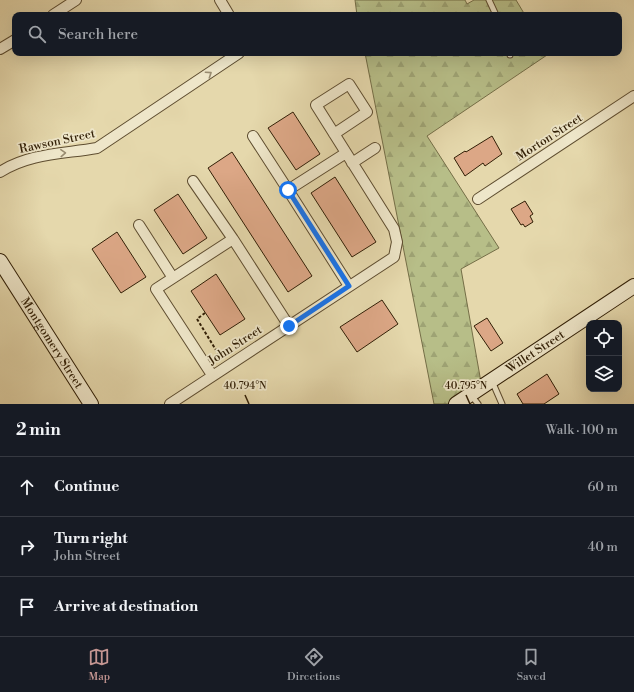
<!DOCTYPE html>
<html lang="en">
<head>
<meta charset="utf-8">
<style>
  :root { --surface:#171b24; --page:#20242c; --text:#f1f3f6; --muted:#9ea1a6; --line:#363941; --accent:#c59692 }
  body { margin:0; font-family:"Libre Bodoni",serif; background:var(--page); color:var(--text) }
  .controls { position:absolute; right:12px; bottom:12px; display:grid; overflow:hidden; border-radius:8px; box-shadow:0 4px 16px #0002 }
  .controls button { width:36px; height:36px; display:grid; place-items:center; padding:0; border:0; border-bottom:1px solid var(--line); background:var(--surface); color:var(--text); font:20px sans-serif }
  .stop { position:absolute; width:12px; height:12px; margin:-9px; border:3px solid #1a73e8; border-radius:50%; background:#fff }
  .stop.end { background:#1a73e8; border-color:#fff; box-shadow:0 1px 4px #0008 }
  .list { margin:0; padding:0; list-style:none }
  h2 { display:flex; justify-content:space-between; align-items:center; height:52px; margin:0; padding:0 16px; font-size:17px }
  h2 small { font-size:13px; font-weight:400; color:var(--muted) }
  .list li { display:grid; grid-template-columns:26px 1fr auto; gap:12px; align-items:center; box-sizing:border-box; height:60px; padding:0 16px; border-top:1px solid var(--line) }
  .list b { display:block; font-size:15px; white-space:nowrap }
  .list p { margin:0; font-size:13px; white-space:nowrap; color:var(--muted) }
  .list em { font-size:13px; font-style:normal; color:var(--muted) }
  .icon { flex:none; width:22px; height:22px; fill:none; stroke:currentColor; stroke-width:2; stroke-linecap:round; stroke-linejoin:round }
  .map { position:relative; flex:none; width:634px; height:404px; overflow:hidden }
  .search { position:absolute; background:var(--surface); box-shadow:0 4px 16px #0002; left:12px; right:12px; top:12px; height:44px; display:flex; align-items:center; gap:10px; box-sizing:border-box; padding:0 14px; border-radius:8px; color:var(--muted); font-size:15px }
  .sheet { height:232px; background:var(--surface) }
  nav { display:flex; justify-content:space-around; align-items:center; box-sizing:border-box; height:56px; border-top:1px solid var(--line); background:var(--surface); font-size:11px; color:var(--muted) }
  nav a { display:grid; justify-items:center; gap:2px }
  nav .on { color:var(--accent) }
  .map>svg:first-child { display:block }
  .forest { fill:url(#forest-firs); stroke:#746e47 }
  .building { fill:#dca786; stroke:#311f06 }
  .lines { fill:none; stroke-linecap:round; stroke-linejoin:round }
  .lane-casing { stroke:#5e4d30; stroke-width:7 }
  .street-casing { stroke:#5e4d30; stroke-width:12 }
  .secondary-casing { stroke:#311f06; stroke-width:16 }
  .path { stroke:#311f06; stroke-width:2; stroke-dasharray:3 2; stroke-linecap:butt }
  .lane { stroke:#eee6c9; stroke-width:5 }
  .street { stroke:#eee6c9; stroke-width:10 }
  .secondary { stroke:#eee6c9; stroke-width:14 }
  .oneway { stroke:#998c71 }
  .route { stroke:#1a73e8; stroke-width:5 }
  .ticks { fill:none; stroke:#311f06; stroke-width:1.5 }
  .labels { text-anchor:middle; stroke-width:3.5; stroke-linejoin:round; paint-order:stroke }
  .street-label { font-size:12px; fill:#311f06; stroke:#eee6c9 }
  .ticks-label { font-size:10px; text-anchor:middle; fill:#311f06; stroke:#eee6c9; stroke-width:3.5; stroke-linejoin:round; paint-order:stroke }
</style>
</head>
<body>
<div class="map">
<svg width="634" height="404" viewBox="0 0 634 404">
  <defs>
    <pattern id="forest-firs" width="22" height="20" patternUnits="userSpaceOnUse"><rect width="22" height="20" fill="#b7be88"/><path d="M5 1l3.5 6h-7zM16 11l3.5 6h-7z" fill="#9ea374"/></pattern>
  </defs>
  <rect width="100%" height="100%" fill="#e5d8ac"/>
  <filter id="stains"><feTurbulence type="fractalNoise" baseFrequency=".005" numOctaves="4"/><feColorMatrix values="0 0 0 0 .2 0 0 0 0 .09 0 0 0 0 .02 0 0 0 .5 -.17"/></filter>
  <radialGradient id="worn" r=".72"><stop offset=".6" stop-color="#630" stop-opacity="0"/><stop offset="1" stop-color="#630" stop-opacity=".3"/></radialGradient>
  <path class="forest" d="M355 0H465L467 4 474 0H516L525 15H357Z
    M365 53H550L427 136 499 248 461 269 482 388 464 404H434Z"/>
  <path class="building" d="M293 112 320 154 296 170 268 128Z
    M492 136 502 154 485 166 483 163 465 176 454 158 465 151 466 152Z
    M232 152 312 276 288 292 208 168Z
    M335 177 376 242 352 257 311 193Z
    M178 194 207 238 183 254 154 210Z
    M525 201 533 214 530 216 533 222 525 227 523 224 521 225 511 209Z
    M117 232 146 277 121 293 92 249Z
    M216 274 245 319 220 335 191 291Z
    M382 300 398 324 357 352 340 327Z
    M487 318 503 343 491 351 474 326Z
    M547 374 559 394 544 404H523L517 394Z"/>
  <g class="lines">
    <defs>
      <path id="lane" d="M489 0 496 15
        M510 53V55
        M492 381 502 404
        M471 395 478 404"/>
      <path id="street" d="M220 0 229 15
        M53 15 76 0
        M0 49 15 40
        M253 136 288 190
        M346 153 288 190 349 286
        M352 163 375 148
        M0 172C30 153 63 154 97 148L239 53
        M193 181 233 239 289 326
        M478 199 634 96
        M139 225 173 278
        M212 375 156 289 233 239
        M170 404 394 257 397 242 394 229 316 105 349 84 367 112 334 134"/>
      <g id="secondary">
        <path id="s1" d="M0 261 91 404"/>
        <path id="s2" d="M456 404 634 286"/>
      </g>
    </defs>
    <use href="#lane" class="lane-casing"/>
    <use href="#street" class="street-casing"/>
    <use href="#secondary" class="secondary-casing"/>
    <path class="path" d="M205 313 197 319 219 355 214 359"/>
    <use href="#lane" class="lane"/>
    <use href="#street" class="street"/>
    <use href="#secondary" class="secondary"/>
  </g>
  <defs><path id="oneway-chevron" d="M-2-3.5L2.5 0L-2 3.5" fill="none" stroke-width="1.6" stroke-linecap="round" stroke-linejoin="round"/></defs>
  <g class="oneway">
    <use href="#oneway-chevron" transform="translate(209 74) rotate(-34)"/>
    <use href="#oneway-chevron" transform="translate(63 153) rotate(-3)"/>
  </g>
  <g class="lines">
    <path class="route" d="M288 190 349 286 289 326"/>
  </g>
  <path class="ticks" d="M245 395 249 404M466 395 470 404"/>
  <g class="labels">
    <g class="street-label">
      <text transform="translate(549 137) rotate(-33)" y="4">Morton Street</text>
      <text transform="translate(57 141) rotate(-12)" y="4">Rawson Street</text>
      <text dy="4" stroke="none"><textPath href="#s1" startOffset="97">Montgomery Street</textPath></text>
      <text transform="translate(235 345) rotate(-33)" y="4">John Street</text>
      <text dy="4" stroke="none"><textPath href="#s2" startOffset="95">Willet Street</textPath></text>
    </g>
  </g>
  <g class="ticks-label">
    <text x="245" y="389">40.794°N</text>
    <text x="466" y="389">40.795°N</text>
  </g>
  <rect width="100%" height="100%" filter="url(#stains)"/>
  <rect width="100%" height="100%" fill="url(#worn)"/>
</svg>
<div class="controls">
<button><svg class="icon" aria-label="locate" viewBox="0 0 24 24"><circle cx="12" cy="12" r="6"/><path d="M12 2v4M12 18v4M2 12h4M18 12h4"/></svg></button>
<button><svg class="icon" aria-label="layers" viewBox="0 0 24 24"><path d="M12 4l9 5-9 5-9-5zM3 14l9 5 9-5"/></svg></button>
</div>
<div class="stop" style="left:288px;top:190px"></div>
<div class="stop end" style="left:289px;top:326px"></div>
<div class="search"><svg class="icon" aria-label="search" viewBox="0 0 24 24"><circle cx="10" cy="10" r="6"/><path d="M15 15l6 6"/></svg>Search here</div>
</div>
<section class="sheet">
<h2>2 min<small>Walk · 100 m</small></h2>
<ul class="list">
<li><svg class="icon" aria-label="ahead" viewBox="0 0 24 24"><path d="M12 20V5M6 11l6-6 6 6"/></svg><div><b>Continue</b></div><em>60 m</em></li>
<li><svg class="icon" aria-label="right" viewBox="0 0 24 24"><path d="M7 20v-9h11M14 6l5 5-5 5"/></svg><div><b>Turn right</b><p>John Street</p></div><em>40 m</em></li>
<li><svg class="icon" aria-label="arrive" viewBox="0 0 24 24"><path d="M6 21V4h12l-3 4 3 4H6"/></svg><div><b>Arrive at destination</b></div></li>
</ul>
</section>
<nav>
<a class="on"><svg class="icon" aria-label="map" viewBox="0 0 24 24"><path d="M3 6l6-2 6 2 6-2v14l-6 2-6-2-6 2zM9 4v14M15 6v14"/></svg>Map</a>
<a><svg class="icon" aria-label="directions" viewBox="0 0 24 24"><path d="M12 3l9 9-9 9-9-9zM9 14v-3h6M13 9l2 2-2 2"/></svg>Directions</a>
<a><svg class="icon" aria-label="saved" viewBox="0 0 24 24"><path d="M7 4h10v16l-5-4-5 4z"/></svg>Saved</a>
</nav>
</body>
</html>
